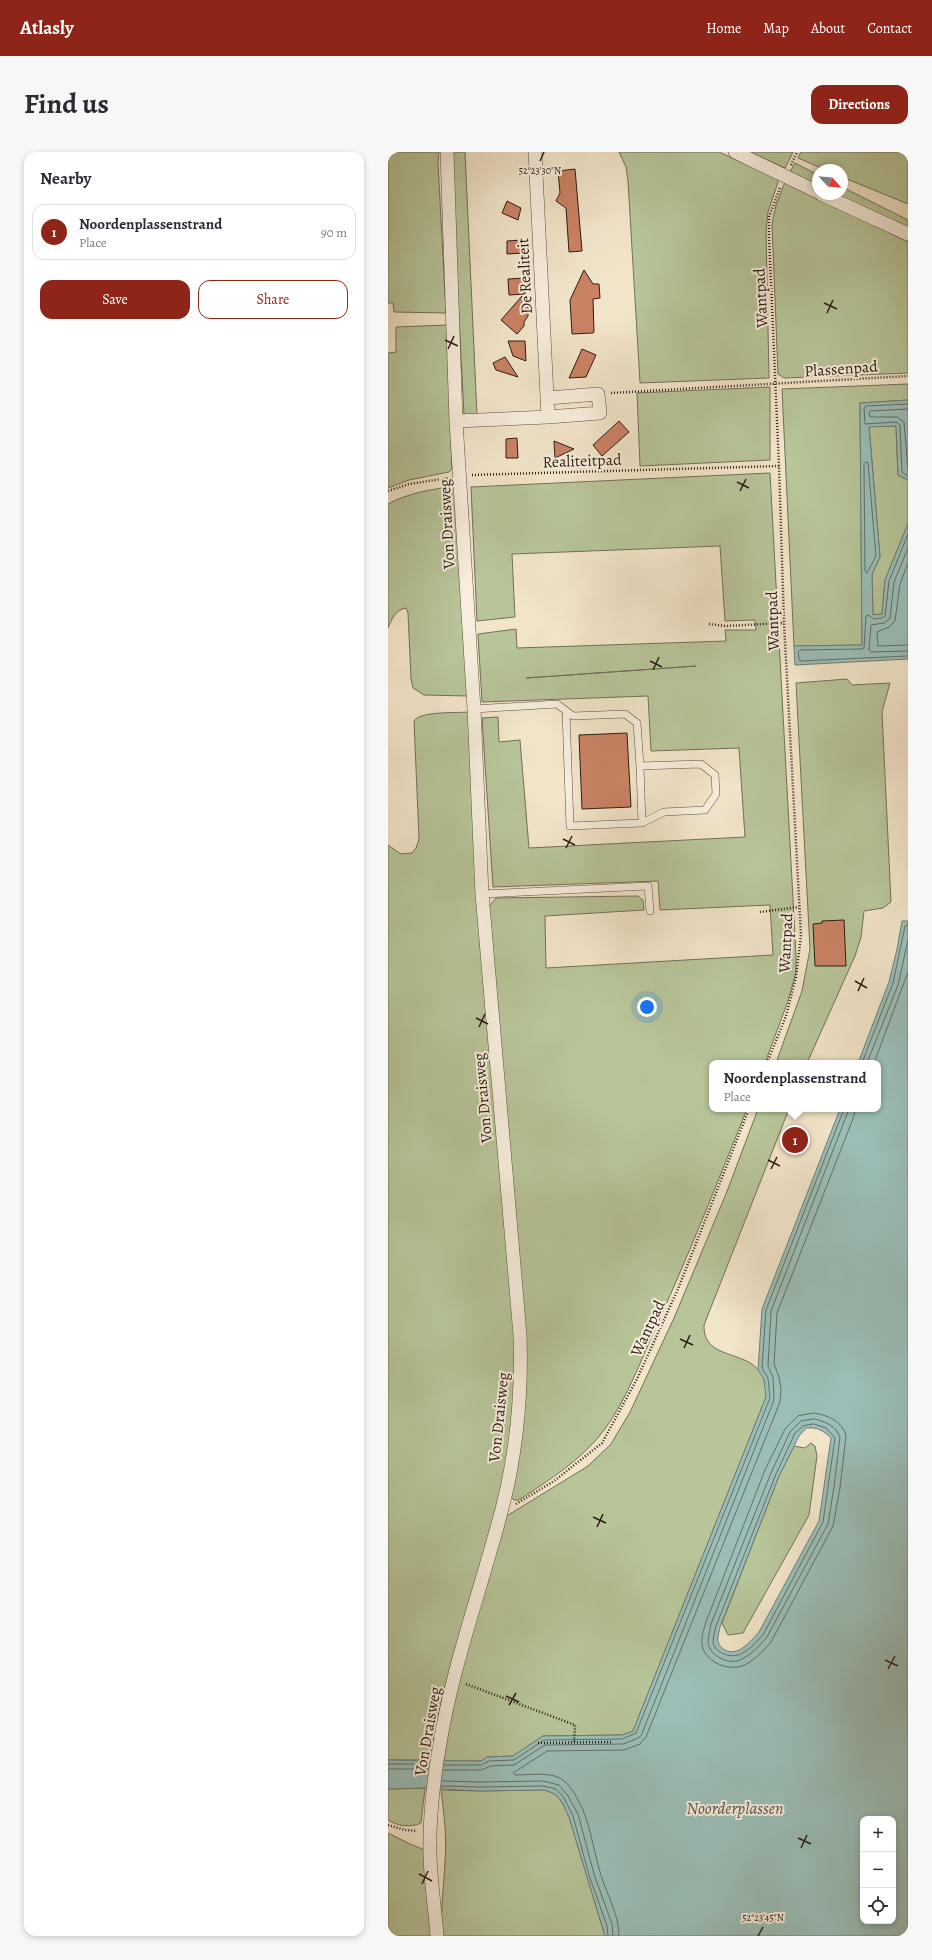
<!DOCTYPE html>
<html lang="en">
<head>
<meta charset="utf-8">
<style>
  :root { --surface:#fff; --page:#f7f7f7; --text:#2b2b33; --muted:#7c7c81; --line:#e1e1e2; --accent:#8f2418 }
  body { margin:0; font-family:Alegreya,serif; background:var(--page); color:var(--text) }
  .controls { position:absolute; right:12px; bottom:12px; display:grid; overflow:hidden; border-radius:8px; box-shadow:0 2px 6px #0003 }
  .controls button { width:36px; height:36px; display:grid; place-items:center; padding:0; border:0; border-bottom:1px solid var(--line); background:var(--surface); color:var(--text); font:20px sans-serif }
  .compass { position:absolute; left:424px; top:12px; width:36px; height:36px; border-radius:50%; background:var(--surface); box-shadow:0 2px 6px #0003; rotate:116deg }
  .you { position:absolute; left:259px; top:855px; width:14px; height:14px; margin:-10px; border:3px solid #fff; border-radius:50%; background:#1a73e8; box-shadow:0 0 0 6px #1a73e833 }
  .badge { display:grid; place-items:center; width:26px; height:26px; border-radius:50%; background:var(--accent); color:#fff; font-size:13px; font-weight:700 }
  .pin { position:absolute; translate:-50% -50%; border:2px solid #fff; box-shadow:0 1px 4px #0006 }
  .popup { position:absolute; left:321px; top:908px; width:172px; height:52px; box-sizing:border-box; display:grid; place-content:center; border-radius:8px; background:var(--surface); filter:drop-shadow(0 1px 3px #0005); font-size:13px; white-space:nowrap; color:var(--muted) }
  .popup b { font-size:15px; color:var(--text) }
  .popup::after { content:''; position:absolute; left:50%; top:100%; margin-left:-8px; border:8px solid transparent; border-top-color:var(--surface) }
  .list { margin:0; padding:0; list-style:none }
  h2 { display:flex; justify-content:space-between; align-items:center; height:52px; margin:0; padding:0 16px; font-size:17px }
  h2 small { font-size:13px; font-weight:400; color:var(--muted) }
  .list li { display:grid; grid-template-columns:26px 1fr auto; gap:12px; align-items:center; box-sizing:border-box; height:56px; margin:0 8px 8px; padding:0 8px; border:1px solid var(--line); border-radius:12px }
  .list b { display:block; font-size:15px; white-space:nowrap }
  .list p { margin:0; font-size:13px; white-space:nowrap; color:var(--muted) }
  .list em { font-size:13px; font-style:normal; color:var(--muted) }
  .actions { display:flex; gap:8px; padding:12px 16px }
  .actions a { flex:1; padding:9px 0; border:1px solid var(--accent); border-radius:12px; text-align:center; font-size:14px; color:var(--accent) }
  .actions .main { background:var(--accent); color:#fff }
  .icon { flex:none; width:22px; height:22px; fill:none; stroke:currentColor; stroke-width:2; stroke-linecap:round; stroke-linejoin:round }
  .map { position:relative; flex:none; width:520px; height:1784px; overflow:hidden; border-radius:12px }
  header { display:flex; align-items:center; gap:24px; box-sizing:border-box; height:56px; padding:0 20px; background:var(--accent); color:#fff }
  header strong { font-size:19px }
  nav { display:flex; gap:22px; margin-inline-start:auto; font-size:14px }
  .intro { display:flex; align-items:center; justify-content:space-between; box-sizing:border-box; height:96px; padding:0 24px }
  h1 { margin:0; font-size:28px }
  .button { padding:10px 18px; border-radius:12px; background:var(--accent); color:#fff; font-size:14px; font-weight:700 }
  main { display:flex; gap:24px; padding:0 24px }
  aside { flex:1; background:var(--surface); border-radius:12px; box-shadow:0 2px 6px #0003 }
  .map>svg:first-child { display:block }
  .green { fill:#b7c599; stroke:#727058; fill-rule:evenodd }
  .water { fill:#9bbfb8; stroke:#6f7e77; fill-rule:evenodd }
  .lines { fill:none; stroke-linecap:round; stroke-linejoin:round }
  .shore { stroke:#646e67; stroke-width:1 }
  .building { fill:#ca8265; stroke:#2d1c16 }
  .service-casing { stroke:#5e4e43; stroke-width:8 }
  .minor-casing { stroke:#5e4e43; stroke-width:14 }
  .path { stroke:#2d1c16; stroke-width:2.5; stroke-dasharray:1 2; stroke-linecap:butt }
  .service { stroke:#f7eedd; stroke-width:7 }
  .minor { stroke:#f7eedd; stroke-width:13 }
  .ticks { fill:none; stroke:#2d1c16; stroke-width:1.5 }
  .labels { text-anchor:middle; stroke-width:4; stroke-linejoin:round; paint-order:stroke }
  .street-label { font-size:16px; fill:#2d1c16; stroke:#f7eedd }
  .water-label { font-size:17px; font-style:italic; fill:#54554f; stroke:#f7eedd }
  .ticks-label { font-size:10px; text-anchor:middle; fill:#2d1c16; stroke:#f7eedd; stroke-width:4; stroke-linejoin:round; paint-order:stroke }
</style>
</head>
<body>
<header>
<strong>Atlasly</strong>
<nav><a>Home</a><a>Map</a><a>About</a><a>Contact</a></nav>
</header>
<div class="intro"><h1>Find us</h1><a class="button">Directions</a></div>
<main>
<aside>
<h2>Nearby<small></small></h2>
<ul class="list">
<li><span class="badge">1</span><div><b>Noordenplassenstrand</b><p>Place</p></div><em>90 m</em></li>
</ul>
<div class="actions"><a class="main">Save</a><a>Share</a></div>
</aside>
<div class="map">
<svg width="520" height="1784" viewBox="0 0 520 1784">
  <rect width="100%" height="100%" fill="#f2e5ca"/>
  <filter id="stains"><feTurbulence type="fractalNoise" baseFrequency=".005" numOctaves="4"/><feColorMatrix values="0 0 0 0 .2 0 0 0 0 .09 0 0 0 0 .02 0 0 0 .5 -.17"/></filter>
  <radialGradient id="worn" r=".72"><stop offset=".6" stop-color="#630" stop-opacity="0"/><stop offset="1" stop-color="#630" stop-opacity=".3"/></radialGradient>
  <path class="green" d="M0 0H51L50 11 58 161 6 160 5 151H0Z
    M65 0H77L89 263H76L65 48Z
    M231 0H331L391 27 380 60 378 79 381 226 252 231 240 29 238 15Z
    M362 0H405L397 16Z
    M413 0H520V52L454 25V18H438L410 6Z
    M407 11 430 23V33L402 20Z
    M397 30 520 90V221L396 226 390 222 384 72 388 53Z
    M454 35 520 68V77L448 42H454Z
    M59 173 64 317 61 320 21 328 0 336V201L8 200V175Z
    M520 232V248L472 251 474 493 406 494 394 237Z
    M382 235V308L252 314 249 241Z
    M481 274H508L510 323 520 328V372L497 428 494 462 485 463 484 422 492 405Z
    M382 321 408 803V820L400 849 377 911H324V957H359C329 1031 300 1105 267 1177 252 1211 238 1248 217 1277 195 1307 161 1328 131 1348H126L123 1345 136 1252 99 757 108 746 250 744 255 748 256 758 157 764 158 816 385 803 382 753 272 758 270 729 105 735 94 566 110 565 111 590 132 588 141 696 357 685 351 596 263 599 260 544 94 550 90 482 128 477 129 496 338 489 337 478H368L367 468 337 469 332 394 124 402 127 465 89 469 83 335ZM308 514 138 526H139Z
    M68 334 80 544 36 543 25 536 23 527 20 461 18 456C7 458 4 467 0 476V352C20 341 45 337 68 334Z
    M459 527 464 533 502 531 494 560 503 750 495 756 476 759 473 785 467 804 419 911H388L414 839 422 797 408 531Z
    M81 560 128 1182V1222L121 1296 110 1352 55 1541 41 1608H0V693L13 702 24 701 28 696 31 687 26 569C31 559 70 561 81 560Z
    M370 957H401L316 1173C315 1217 380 1189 378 1245L245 1579 234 1583 155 1584 125 1604 99 1605 93 1609H56L57 1588 66 1543 117 1365 200 1314 223 1292 242 1260 286 1166 338 1042Z
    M423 1291 427 1294 429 1304 421 1363 355 1481 340 1483 334 1471 391 1324 406 1294 417 1296Z
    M37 1636 33 1671C23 1676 9 1674 0 1668V1637Z
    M53 1638 92 1639 155 1638C172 1641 174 1651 181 1665L217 1784H54C52 1759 56 1734 57 1709 59 1685 56 1662 53 1638Z
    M0 1681 22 1692 37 1698 45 1784H0Z"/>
  <path class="water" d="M520 248V328L510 323 508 274 481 275 492 405 484 422 485 463 494 462 497 428 520 372V507L407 513 406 494 474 493 472 251Z
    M514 769H520V1784H217L181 1665C174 1650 172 1641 155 1638L92 1639 37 1636 0 1637V1608L93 1609 99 1605 125 1604 155 1584 234 1583 245 1579 378 1245 376 1227 370 1218 374 1157 452 957H490V911H470L501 830 509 797ZM418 1276C429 1275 435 1278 443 1286L431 1369 371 1480C363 1489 350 1505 337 1498 327 1492 330 1485 332 1475L391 1324 411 1284ZM475 1667H505V1769H475Z"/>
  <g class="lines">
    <path class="shore" d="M520 252 478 254 476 256 477 272 508 270 512 273 514 320 520 324
      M520 257 482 259 481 261 482 265H509L516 270 520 318
      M478 310 480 311 488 404 479 421 477 419 476 312Z
      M520 382 501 429 497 464 494 466 486 467 480 463 478 464 476 496 473 497 412 498 410 500 411 507 412 509 520 504
      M520 396 506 430 502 466 496 471 483 473 481 498 483 500 520 499
      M520 411 512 432 507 469 501 475 489 480 490 494 520 493
      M474 911 505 831 517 774 520 773
      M479 911 510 833 520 788
      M486 911 520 820
      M426 1261C440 1263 455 1270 458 1284L452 1336 445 1374 383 1490C375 1499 365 1510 354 1514 338 1519 316 1509 314 1492 313 1485 316 1477 318 1470L377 1318 397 1277 410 1264Z
      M427 1267C438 1270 448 1274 452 1285L446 1335 440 1372 379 1485C371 1494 363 1503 352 1508 341 1513 322 1504 320 1491 320 1485 322 1478 323 1472L383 1321 402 1280 413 1269Z
      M426 1272 438 1276 447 1286 435 1370 375 1483C368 1490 360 1500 350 1503 341 1506 326 1500 325 1490 325 1485 327 1479 328 1474L388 1322 402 1292 407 1281 415 1274Z
      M0 1612H41
      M56 1613H93L101 1609 126 1608 156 1588 234 1587 248 1581 382 1246 380 1226 374 1216 378 1158 456 957
      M0 1617H40
      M55 1618H93L103 1614 126 1613 157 1593 235 1592 248 1587 253 1584 386 1248 385 1225 380 1214 383 1159 461 957
      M54 1629 92 1630 155 1629 171 1633 180 1644 190 1662 206 1722 224 1772 225 1784
      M53 1634 92 1635 155 1634 168 1637 176 1646 185 1664 201 1723 219 1774 220 1784
      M231 1784C231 1762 218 1741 212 1720 206 1700 203 1678 195 1658 190 1648 183 1632 172 1626 160 1620 140 1623 127 1623L125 1621 159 1599 236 1598 252 1592 258 1585 392 1250 393 1237 391 1225 386 1212 389 1161 466 964 467 957"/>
  </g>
  <path class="building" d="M187 17 194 99 181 100 178 56 168 49 172 41 170 19Z
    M119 49 133 56 130 68 114 61Z
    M134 88 135 101 119 102V89Z
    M196 118 205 132H211L212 146 205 147 206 180 205 181 184 182 182 148Z
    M136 126 137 142 121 143 120 127Z
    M134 144 140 154V164L136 170V174L129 182 113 168Z
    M120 189H137L138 209 125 204Z
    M194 197 208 203 198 225 181 226Z
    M117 205 130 225 108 218 105 211Z
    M231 269 241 280 214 304 205 293Z
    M129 286 130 306H118V287Z
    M166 289 186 297 167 306Z
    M239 581 243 655 194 657 191 583Z
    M456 768 458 814H427L425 772 434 771V769Z"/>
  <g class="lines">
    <defs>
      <path id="service" d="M86 557 169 552 185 564 237 562 249 571 252 614 313 612 327 623 328 642 317 658 276 660 254 671 182 674 178 559
        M252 614 254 671
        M94 742 260 734 262 759"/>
      <path id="minor" d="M347 0 430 40
        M433 42 520 82
        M160 246 210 242 212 261 160 265
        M68 269 160 265 147 0
        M49 1784C47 1758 43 1731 42 1704 41 1669 45 1632 51 1597 64 1514 94 1435 115 1353 129 1297 134 1240 132 1183L94 742 86 557 68 269 59 0"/>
    </defs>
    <use href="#service" class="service-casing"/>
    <use href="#minor" class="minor-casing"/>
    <path class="path" d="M403 13 409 0
      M223 241 520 224
      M84 323 391 314
      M0 339 21 332 60 326
      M321 472 337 474 396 471
      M372 760 411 755
      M379 911 398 864 408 825 413 783 396 471 391 314 381 85V65L392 36
      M128 1352 166 1329 214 1291 249 1227 290 1137 361 957
      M78 1532 187 1573 186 1591
      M150 1591 223 1590
      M0 1673 17 1678 29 1679"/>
    <use href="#service" class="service"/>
    <use href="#minor" class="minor"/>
  </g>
  <path class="ticks" d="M152 9 156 0M436 151 449 157M439 161 445 148M57 188 70 194M60 197 66 184M349 330 361 336M352 339 358 327M262 509 274 515M265 518 271 505M175 687 187 693M178 696 184 684M467 829 479 836M470 839 476 826M88 866 100 872M91 875 97 862M380 1008 392 1014M383 1017 389 1005M292 1187 305 1193M296 1196 302 1183M205 1365 218 1371M209 1375 215 1362M497 1508 510 1514M500 1517 507 1504M118 1544 131 1550M121 1553 128 1541M410 1686 423 1692M413 1696 419 1683M31 1722 44 1729M34 1732 40 1719M370 1784 375 1775"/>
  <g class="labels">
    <g class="street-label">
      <text transform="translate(136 124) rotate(-93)" y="6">De Realiteit</text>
      <text transform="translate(372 146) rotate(-93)" y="6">Wantpad</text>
      <text transform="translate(453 216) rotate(-4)" y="6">Plassenpad</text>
      <text transform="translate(194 308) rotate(-2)" y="6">Realiteitpad</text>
      <text transform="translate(58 372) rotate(-93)" y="6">Von Draisweg</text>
      <text transform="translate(384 469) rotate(-92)" y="6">Wantpad</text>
      <text transform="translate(397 791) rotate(-87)" y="6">Wantpad</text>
      <text transform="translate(94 946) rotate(-95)" y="6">Von Draisweg</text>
      <text transform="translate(259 1176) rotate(-65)" y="6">Wantpad</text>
      <text transform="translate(110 1265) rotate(-84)" y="6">Von Draisweg</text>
      <text transform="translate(39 1579) rotate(-80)" y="6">Von Draisweg</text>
    </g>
    <g class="water-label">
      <text x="347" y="1662">Noorderplassen</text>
    </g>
  </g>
  <g class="ticks-label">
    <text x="152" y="22">52°23'30"N</text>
    <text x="375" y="1769">52°23'45"N</text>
  </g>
  <rect width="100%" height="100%" filter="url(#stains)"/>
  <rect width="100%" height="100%" fill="url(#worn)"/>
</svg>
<div class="controls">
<button>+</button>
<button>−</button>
<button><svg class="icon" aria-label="locate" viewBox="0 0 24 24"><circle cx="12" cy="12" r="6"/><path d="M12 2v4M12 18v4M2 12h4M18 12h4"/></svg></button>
</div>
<svg class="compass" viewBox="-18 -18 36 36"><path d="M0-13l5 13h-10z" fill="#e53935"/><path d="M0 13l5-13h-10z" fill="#7c7c81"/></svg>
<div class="you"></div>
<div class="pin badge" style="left:407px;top:988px">1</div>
<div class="popup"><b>Noordenplassenstrand</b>Place</div>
</div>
</main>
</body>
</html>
